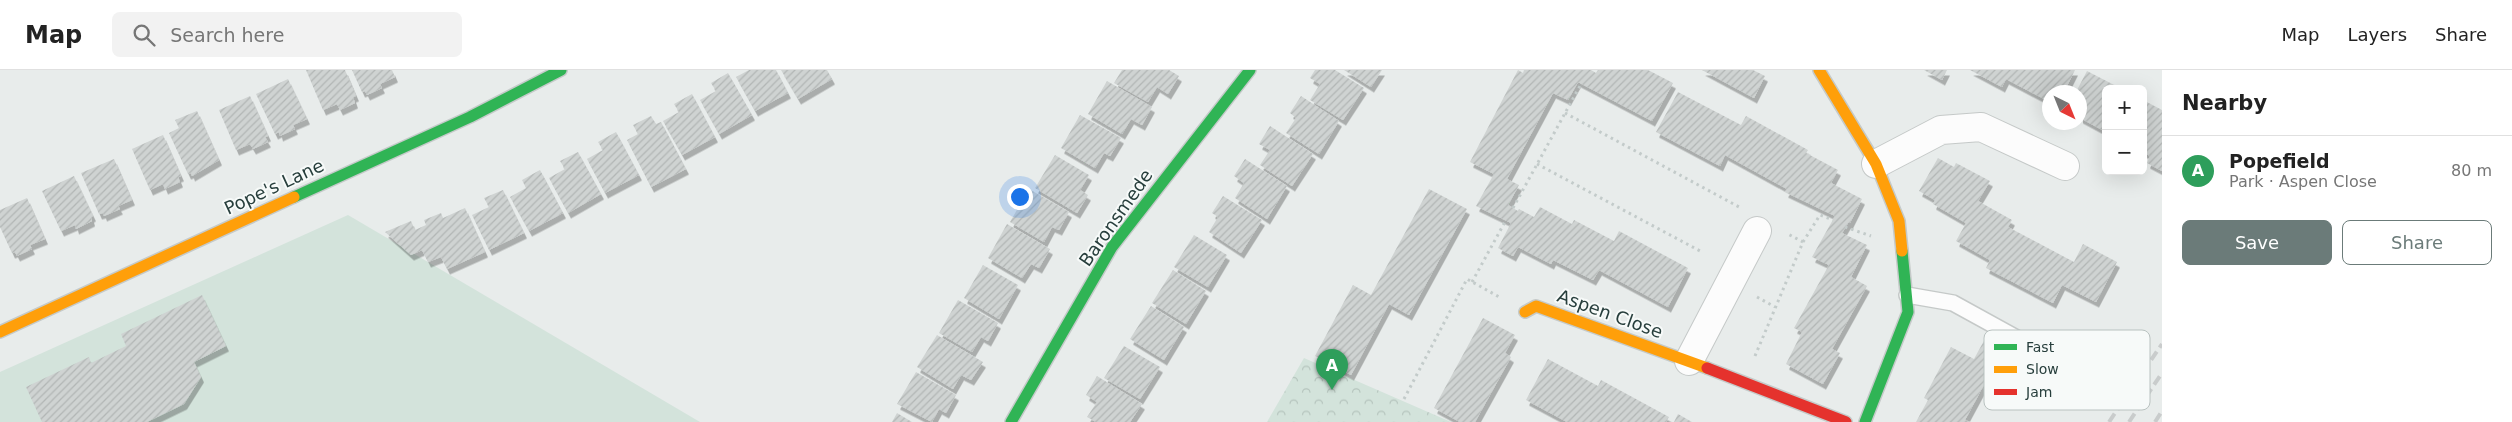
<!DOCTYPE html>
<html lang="en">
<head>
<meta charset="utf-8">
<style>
  :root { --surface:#fff; --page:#f2f2f2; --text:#222; --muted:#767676; --line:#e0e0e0; --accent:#6b7b79 }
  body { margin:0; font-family:"DejaVu Sans",sans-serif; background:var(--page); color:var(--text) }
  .controls { position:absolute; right:15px; top:15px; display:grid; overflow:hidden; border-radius:8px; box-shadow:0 5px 20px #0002 }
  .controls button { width:45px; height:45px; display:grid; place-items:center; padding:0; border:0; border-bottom:1px solid var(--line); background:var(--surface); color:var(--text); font:25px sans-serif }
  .compass { position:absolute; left:2042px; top:15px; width:45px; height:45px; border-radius:50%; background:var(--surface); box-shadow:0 5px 20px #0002; rotate:137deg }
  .you { position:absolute; left:1019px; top:126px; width:18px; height:18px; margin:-12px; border:4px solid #fff; border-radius:50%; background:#1a73e8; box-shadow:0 0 0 8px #1a73e833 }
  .badge { display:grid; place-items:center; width:32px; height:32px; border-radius:50%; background:var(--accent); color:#fff; font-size:16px; font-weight:700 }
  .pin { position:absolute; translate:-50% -41px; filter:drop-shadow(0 1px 2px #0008) }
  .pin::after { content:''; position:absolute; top:26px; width:18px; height:15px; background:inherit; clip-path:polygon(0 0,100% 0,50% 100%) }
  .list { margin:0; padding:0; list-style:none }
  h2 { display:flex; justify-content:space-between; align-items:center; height:65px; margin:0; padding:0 20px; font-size:21px }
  h2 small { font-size:16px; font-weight:400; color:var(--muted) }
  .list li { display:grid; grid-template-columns:32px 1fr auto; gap:15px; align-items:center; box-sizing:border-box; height:70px; padding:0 20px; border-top:1px solid var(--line) }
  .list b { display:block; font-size:19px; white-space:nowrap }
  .list p { margin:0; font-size:16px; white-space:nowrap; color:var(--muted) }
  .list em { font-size:16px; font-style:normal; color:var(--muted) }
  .actions { display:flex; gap:10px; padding:15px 20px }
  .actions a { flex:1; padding:11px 0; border:1px solid var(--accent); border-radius:8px; text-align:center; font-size:18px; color:var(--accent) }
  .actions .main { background:var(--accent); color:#fff }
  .icon { flex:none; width:28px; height:28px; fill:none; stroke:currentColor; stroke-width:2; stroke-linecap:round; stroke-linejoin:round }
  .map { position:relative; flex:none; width:2162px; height:352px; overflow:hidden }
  header { display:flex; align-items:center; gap:30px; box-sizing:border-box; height:70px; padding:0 25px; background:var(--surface); border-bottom:1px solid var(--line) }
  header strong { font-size:24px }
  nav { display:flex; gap:28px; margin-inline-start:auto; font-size:18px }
  .search { width:350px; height:45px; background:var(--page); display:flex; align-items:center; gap:12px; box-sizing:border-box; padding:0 18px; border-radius:8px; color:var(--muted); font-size:19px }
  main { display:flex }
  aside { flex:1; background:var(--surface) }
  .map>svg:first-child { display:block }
  .forest { fill:url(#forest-crowns) }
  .pitch { fill:#d3e3db }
  .building { fill:url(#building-hatch); filter:url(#shadow) }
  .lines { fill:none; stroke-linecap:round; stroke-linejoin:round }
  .lane-casing { stroke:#c5c9c8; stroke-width:18 }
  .street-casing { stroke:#c5c9c8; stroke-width:30 }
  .fast-casing { stroke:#c5cac9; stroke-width:14 }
  .slow-casing { stroke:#c5cac9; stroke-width:14 }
  .jam-casing { stroke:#c5cac9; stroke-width:14 }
  .path { stroke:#c3cbca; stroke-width:3; stroke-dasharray:2.5 4; stroke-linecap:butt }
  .lane { stroke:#fcfcfc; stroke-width:15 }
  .street { stroke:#fcfcfc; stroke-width:28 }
  .fast { stroke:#30b455; stroke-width:11 }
  .slow { stroke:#ff9f0a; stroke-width:11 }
  .jam { stroke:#e5322d; stroke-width:11 }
  .rail { stroke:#c9cccc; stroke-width:4; stroke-dasharray:10 5; stroke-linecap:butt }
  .labels { text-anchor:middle; stroke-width:4; stroke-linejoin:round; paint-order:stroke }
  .street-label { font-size:18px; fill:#273e3c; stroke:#f7faf9 }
  .key { fill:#f7faf9; stroke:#b9c2c0; stroke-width:1 }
  .key-label { font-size:14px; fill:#273e3c }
</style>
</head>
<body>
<header>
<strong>Map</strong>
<div class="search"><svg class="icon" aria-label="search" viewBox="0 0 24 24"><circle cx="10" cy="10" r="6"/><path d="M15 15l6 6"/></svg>Search here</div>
<nav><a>Map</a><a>Layers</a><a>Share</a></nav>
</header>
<main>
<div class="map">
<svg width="2162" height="352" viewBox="0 0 2162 352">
  <defs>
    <pattern id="forest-crowns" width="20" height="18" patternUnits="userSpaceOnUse" patternTransform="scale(1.25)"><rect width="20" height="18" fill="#d3e3db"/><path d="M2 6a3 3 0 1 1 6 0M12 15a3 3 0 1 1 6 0" fill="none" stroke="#b5c4bd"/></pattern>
    <pattern id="building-hatch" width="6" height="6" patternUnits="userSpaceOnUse" patternTransform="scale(1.25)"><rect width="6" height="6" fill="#cfd3d2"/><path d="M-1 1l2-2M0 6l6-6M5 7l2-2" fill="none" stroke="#b2b6b5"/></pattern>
    <filter id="shadow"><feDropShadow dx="3" dy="5.5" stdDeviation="0" flood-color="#0004"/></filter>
  </defs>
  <rect width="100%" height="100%" fill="#e8eceb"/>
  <path class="forest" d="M1304 288 1451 352H1267Z"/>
  <path class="pitch" d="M348 145 700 352H0V302Z"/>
  <path class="building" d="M306 0H345L356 26 353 27 355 33 340 40 337 34 323 40Z
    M352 0H392L395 7 380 14 382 18 367 25 365 21 362 22Z
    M749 0H776L788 23 755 41 736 7Z
    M781 0H827L832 9 798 29Z
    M1122 0H1169L1179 6 1168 24 1157 17 1148 32 1114 13Z
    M1315 0H1335L1364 18 1343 50 1310 30 1320 14 1310 8Z
    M1344 0H1382L1371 17Z
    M1518 0 1523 3 1524 0H1591L1596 3 1598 0H1648L1673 13 1652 51 1578 12 1568 30 1553 23 1507 109 1519 115 1508 135 1518 141 1519 139 1534 147 1540 137 1572 154 1574 150 1614 171 1619 161 1688 198 1668 237 1599 200 1593 210 1553 190 1551 194 1518 177 1513 186 1498 178 1511 153 1476 136 1494 104 1470 92Z
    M1702 0H1753L1765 6 1754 28Z
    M1924 0H1947L1942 10Z
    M1970 0H2075L2064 22H2050V32L2006 9 2002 17Z
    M2087 1 2122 19H2106V62L2080 48V22H2076Z
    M728 3 752 45 719 64 700 30 716 21 711 13Z
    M288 9 307 49 293 55 295 59 280 66 279 62 275 64 256 24Z
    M1107 11 1152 37 1142 55 1131 49 1122 64 1088 44Z
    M1678 22 1741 55 1746 46 1808 80 1806 83 1838 100 1831 113 1862 129 1850 153H1848L1842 163 1867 175 1851 207 1867 216 1832 279 1840 283 1823 314 1786 294 1802 262 1794 258 1829 195 1812 187 1835 146 1785 122 1787 119 1725 85 1720 96 1656 62Z
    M692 24 715 67 682 85 663 51 679 42 674 34Z
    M250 26 268 66 265 67 268 72 253 79 250 74 236 80 219 40Z
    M1301 26 1339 51 1319 84 1286 63 1296 48 1290 43Z
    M2143 30 2162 40V101L2147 93 2150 86 2143 82Z
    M197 41 219 90 192 106 191 103 188 104 169 63 179 58 175 50Z
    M1080 45 1121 68 1110 86 1104 83 1095 98 1061 78Z
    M651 46 656 54 661 52 686 99 651 117 627 70 638 64 633 55Z
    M1270 56 1313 84 1292 116 1260 95 1270 80 1259 74Z
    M616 62 639 105 605 123 587 89 603 80 598 72Z
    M163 65 181 106 178 107 180 112 165 119 163 114 150 120 132 79Z
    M578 82 601 124 568 143 549 108 565 99 560 91Z
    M1055 85 1089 105 1080 120 1088 125 1077 143 1035 118Z
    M1938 88 1954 97 1956 93 1990 111 1978 131 2012 150 2008 157 2074 192 2083 174 2117 192 2096 232 2062 215 2053 233 1986 198 1990 190 1956 171 1966 153 1933 134 1935 130 1919 121Z
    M114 89 132 130 118 136 120 139 104 146 103 143 99 144 81 103Z
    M1245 89 1287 116 1267 149 1235 128 1244 113 1234 106Z
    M540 100 563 143 529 161 510 127 526 118 522 110Z
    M74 106 93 146 91 147 92 151 76 159 75 155 61 161 42 121Z
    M1029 119 1069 142 1059 160 1052 157 1044 172 1010 152Z
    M1429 119 1467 139 1409 245 1389 234 1351 305 1315 286 1353 215 1371 225Z
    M503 120 524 163 489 180 472 145 489 137 484 128Z
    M1223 126 1262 150 1241 183 1209 162 1218 147 1212 143Z
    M27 128 45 169 30 175 32 179 17 186 15 182 12 183 0 157V140Z
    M465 138 485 182 447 199 441 187 428 192 422 180 411 185 385 162 411 151 415 160 426 155 424 150 441 143 443 148Z
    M1007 154 1050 179 1039 198 1031 194 1022 208 988 188Z
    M1194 165 1227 185 1208 217 1174 197Z
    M983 195 1018 215 999 249 964 228Z
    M1173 200 1206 221 1186 254 1152 233Z
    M202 225 226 276 194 292 201 307 184 334 147 352H42L26 317 89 287 91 293 126 276 121 264Z
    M958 230 998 253 988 271 981 267 972 282 939 263Z
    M1151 236 1184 257 1164 290 1130 269Z
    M1483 248 1515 265 1505 283 1511 287 1475 352H1460L1434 338Z
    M937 265 983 292 971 310 961 305 953 319 917 297Z
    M1986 267 2046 300 2035 321 1993 298 1965 350 1970 352H1916L1928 330 1924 328 1951 277 1974 289Z
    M1124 276 1160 297 1140 329 1104 308Z
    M1548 289 1598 316 1601 310 1669 347 1666 352H1567L1526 330Z
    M916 302 956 325 946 343 939 339 932 352 897 334Z
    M1097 306 1142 334 1130 352H1096L1087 347 1097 332 1086 325Z
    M897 343 912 352H892Z
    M1678 344 1692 352H1674Z"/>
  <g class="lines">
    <defs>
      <path id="lane" d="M1907 225 1953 233 2044 283"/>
      <path id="street" d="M1876 94 1941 60 1981 57 2065 96
        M1689 291 1757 161"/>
      <path id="fast" d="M294 127 470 47 561 0
        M1011 352 1112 177 1250 0
        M1865 352 1908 242 1902 181"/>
      <path id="slow" d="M1819 0 1876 94 1899 151 1902 181
        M1525 242 1536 236 1707 298
        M0 262 294 127"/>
      <path id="jam" d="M1707 298 1846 352"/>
    </defs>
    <use href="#lane" class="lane-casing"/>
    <use href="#street" class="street-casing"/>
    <use href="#fast" class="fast-casing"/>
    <use href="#slow" class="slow-casing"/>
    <use href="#jam" class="jam-casing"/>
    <path class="path" d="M1565 43 1741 138
      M1537 94 1702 182
      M1513 138 1581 14
      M1845 157 1871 166
      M1803 172 1820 145 1833 150
      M1472 212 1506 150
      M1757 227 1775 237
      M1755 286 1803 172 1786 163
      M1404 329 1467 209 1501 228"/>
    <use href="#lane" class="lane"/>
    <use href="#street" class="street"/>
    <use href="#fast" class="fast"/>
    <use href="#slow" class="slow"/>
    <use href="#jam" class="jam"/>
    <path class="rail" d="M2109 352 2162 274
      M2129 352 2162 303
      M2155 352 2162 341"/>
  </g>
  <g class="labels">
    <g class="street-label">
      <text transform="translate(274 117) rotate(-25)" y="6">Pope's Lane</text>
      <text transform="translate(1116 148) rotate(-55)" y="6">Baronsmede</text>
      <text transform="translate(1610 244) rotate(20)" y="6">Aspen Close</text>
    </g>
  </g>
  <rect x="1984" y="260" width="166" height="80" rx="8" class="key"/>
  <rect x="1994" y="274" width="23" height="6" fill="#30b455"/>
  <rect x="1994" y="296" width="23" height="7" fill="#ff9f0a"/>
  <rect x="1994" y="319" width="23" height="6" fill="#e5322d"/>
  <g class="key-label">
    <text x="2026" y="282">Fast</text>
    <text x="2026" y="304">Slow</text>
    <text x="2026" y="327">Jam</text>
  </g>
</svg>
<div class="controls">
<button>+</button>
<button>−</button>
</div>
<svg class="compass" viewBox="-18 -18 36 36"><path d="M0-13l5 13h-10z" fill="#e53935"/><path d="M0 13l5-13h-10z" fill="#767676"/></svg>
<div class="you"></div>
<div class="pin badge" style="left:1332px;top:320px;background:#2e9e5b">A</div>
</div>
<aside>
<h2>Nearby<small></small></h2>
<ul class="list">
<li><span class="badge" style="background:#2e9e5b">A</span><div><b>Popefield</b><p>Park · Aspen Close</p></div><em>80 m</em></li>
</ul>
<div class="actions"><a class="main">Save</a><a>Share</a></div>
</aside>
</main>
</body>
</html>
